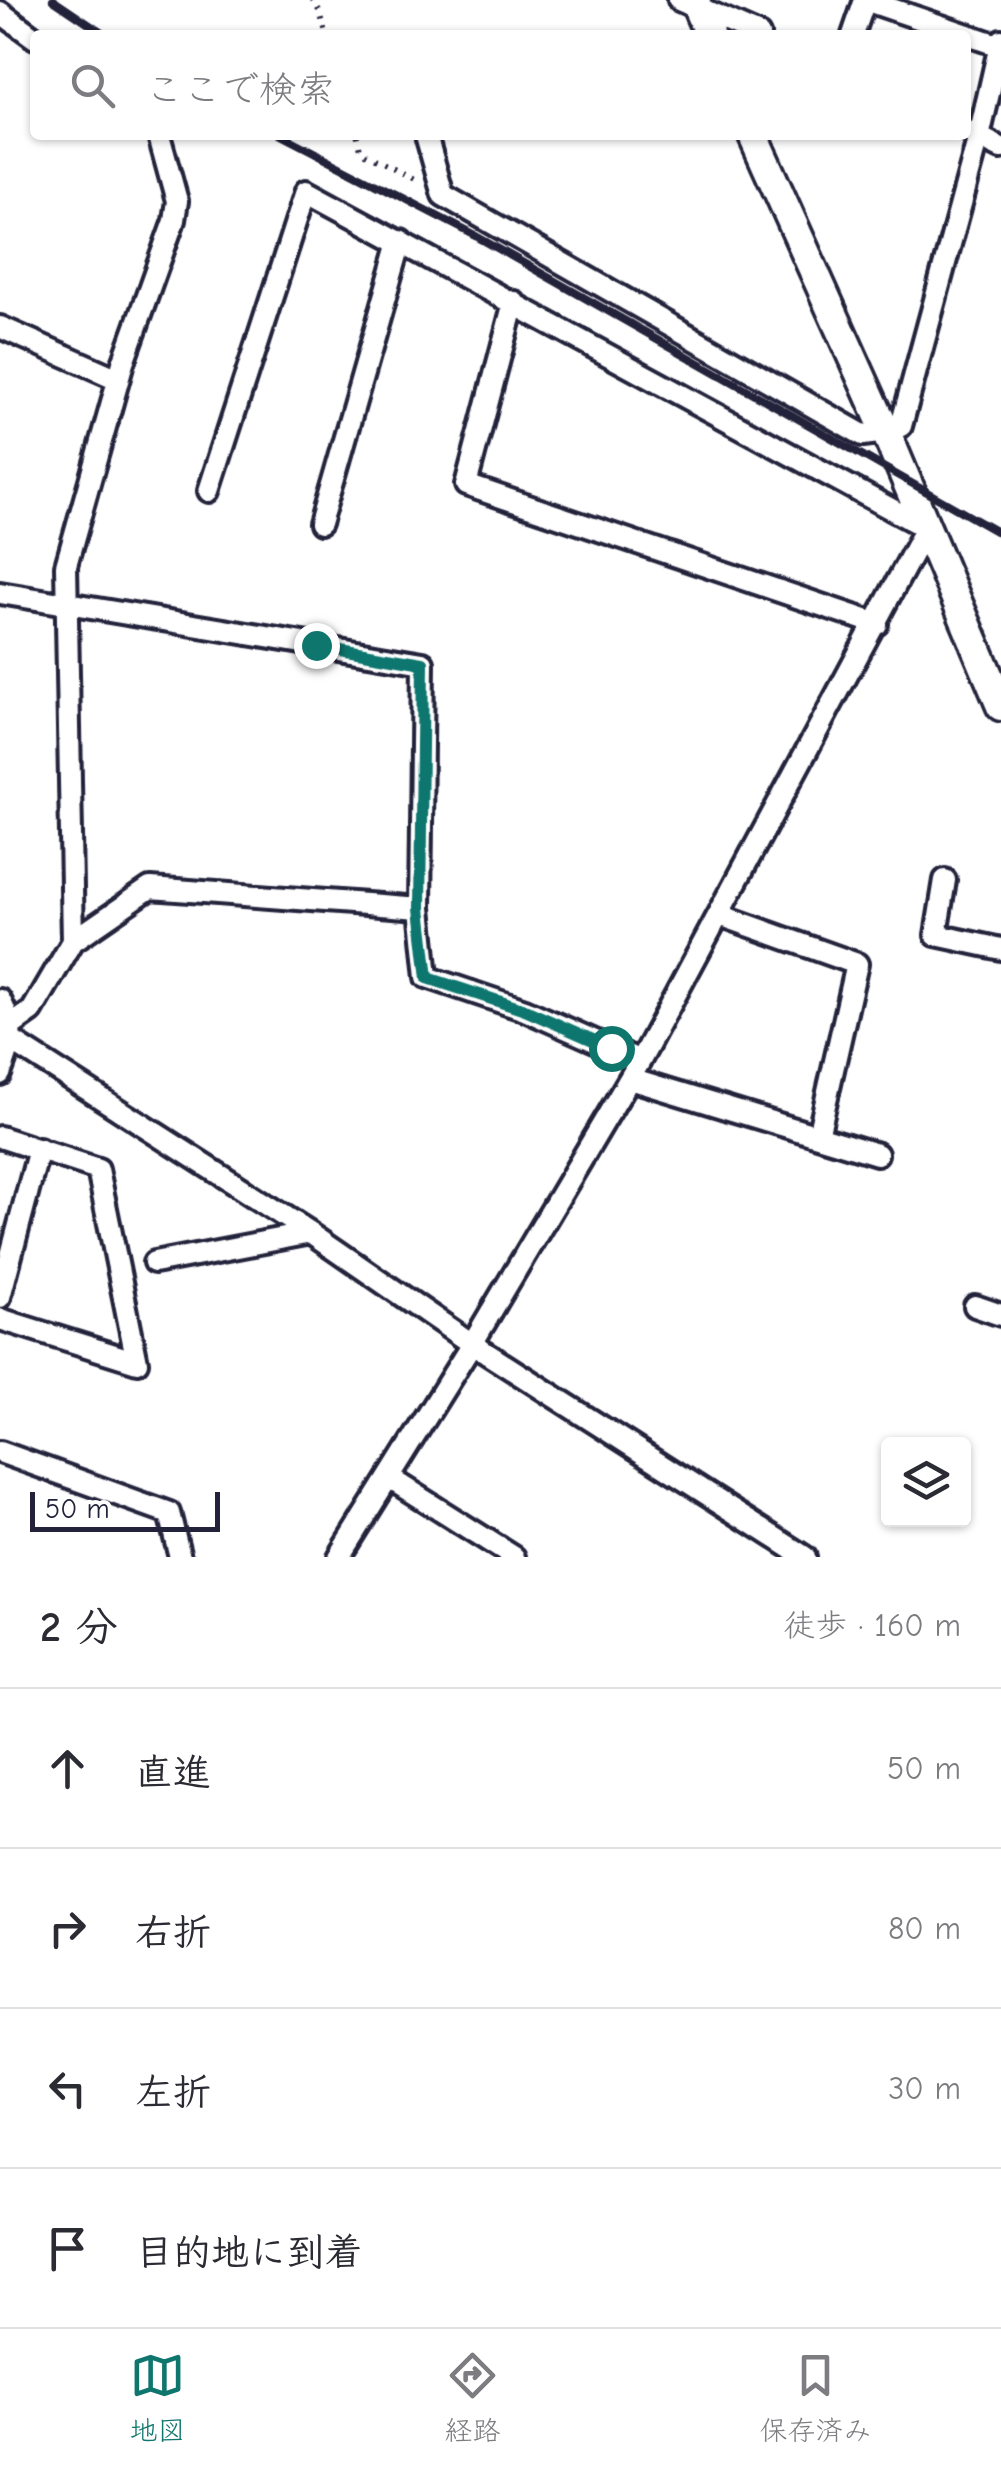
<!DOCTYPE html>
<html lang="ja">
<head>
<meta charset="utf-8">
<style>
  :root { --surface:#fff; --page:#f7f7f7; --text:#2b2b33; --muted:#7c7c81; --line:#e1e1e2; --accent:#0f766e }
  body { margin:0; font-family:"Comic Neue","Klee One",sans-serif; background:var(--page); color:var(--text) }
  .controls { position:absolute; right:30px; bottom:30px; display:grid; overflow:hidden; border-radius:10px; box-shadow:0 2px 8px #0004 }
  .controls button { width:90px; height:90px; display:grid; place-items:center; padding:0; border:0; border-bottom:2px solid var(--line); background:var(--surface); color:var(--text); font:50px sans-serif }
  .scale { position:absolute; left:30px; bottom:25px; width:190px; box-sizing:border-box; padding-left:10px; border:5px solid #22223b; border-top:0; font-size:28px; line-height:35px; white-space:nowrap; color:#22223b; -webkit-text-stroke:8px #fff; paint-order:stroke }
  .stop { position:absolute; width:30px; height:30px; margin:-22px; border:8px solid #0f766e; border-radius:50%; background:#fff }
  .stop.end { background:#0f766e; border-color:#fff; box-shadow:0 2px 10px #0008 }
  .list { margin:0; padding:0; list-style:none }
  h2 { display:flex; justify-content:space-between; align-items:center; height:130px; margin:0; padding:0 40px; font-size:42px }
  h2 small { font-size:32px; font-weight:400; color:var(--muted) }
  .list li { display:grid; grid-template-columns:65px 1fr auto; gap:30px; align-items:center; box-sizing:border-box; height:160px; padding:0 40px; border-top:2px solid var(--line) }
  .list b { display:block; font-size:38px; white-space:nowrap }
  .list em { font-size:32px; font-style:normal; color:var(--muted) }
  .icon { flex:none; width:55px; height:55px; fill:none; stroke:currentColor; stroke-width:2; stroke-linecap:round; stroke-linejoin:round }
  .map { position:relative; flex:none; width:1001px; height:1557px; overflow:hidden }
  .search { position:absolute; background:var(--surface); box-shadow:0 2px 8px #0004; left:30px; right:30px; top:30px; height:110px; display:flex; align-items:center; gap:25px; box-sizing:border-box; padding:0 35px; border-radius:10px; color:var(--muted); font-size:38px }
  .sheet { height:770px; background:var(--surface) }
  nav { display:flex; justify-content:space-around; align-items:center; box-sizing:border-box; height:140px; border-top:2px solid var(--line); background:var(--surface); font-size:28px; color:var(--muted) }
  nav a { display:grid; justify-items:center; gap:5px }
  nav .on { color:var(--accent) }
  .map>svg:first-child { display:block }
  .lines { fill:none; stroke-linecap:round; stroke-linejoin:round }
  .street-casing { stroke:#22223b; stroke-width:28 }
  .secondary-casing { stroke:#22223b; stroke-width:35 }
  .path { stroke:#22223b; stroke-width:5; stroke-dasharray:2.5 8; stroke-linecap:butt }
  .street { stroke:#fff; stroke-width:20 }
  .secondary { stroke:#fff; stroke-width:28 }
  .rail { stroke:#22223b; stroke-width:8 }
  .route { stroke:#0f766e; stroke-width:12 }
</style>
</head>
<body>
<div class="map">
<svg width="1001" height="1557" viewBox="0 0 1001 1557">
  <rect width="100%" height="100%" fill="#fff"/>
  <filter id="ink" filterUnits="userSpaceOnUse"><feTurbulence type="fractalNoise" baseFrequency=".01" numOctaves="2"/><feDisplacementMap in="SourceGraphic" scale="20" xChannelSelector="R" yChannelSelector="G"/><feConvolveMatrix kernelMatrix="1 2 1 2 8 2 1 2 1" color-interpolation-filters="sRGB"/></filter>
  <g filter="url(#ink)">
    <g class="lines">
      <defs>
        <path id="street" d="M679 0 759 35
          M0 12 35 38
          M853 35 865 0 1000 46
          M967 131 1001 148
          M426 135 443 195 863 435 886 432 901 426 979 137 1001 40
          M514 302 466 485 877 624
          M0 327 118 379
          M209 491 306 191 926 528 640 1061 472 1344 339 1557
          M320 524 401 241
          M0 593 423 663 420 908
          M945 880 936 935 1001 949
          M720 915 857 964 818 1136
          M73 941 66 566 123 363 174 220 177 201 159 135
          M0 1000C16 1032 12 1042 0 1074
          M11 1026 32 1011 73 941 150 888 420 908 427 977 525 1010 640 1061
          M12 1041 311 1233 472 1344 805 1557
          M630 1079 877 1154
          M0 1137 98 1169 137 1362 0 1319
          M154 1263 311 1233
          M0 1297 39 1149
          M975 1306 1001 1315
          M0 1452 169 1513 180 1557
          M389 1478 514 1557"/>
        <path id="secondary" d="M694 0 709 35
          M753 135 886 432 1001 706"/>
      </defs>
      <use href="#street" class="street-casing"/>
      <use href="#secondary" class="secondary-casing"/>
      <path class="path" d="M312 0 320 11 327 35
        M357 135 361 151 415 180"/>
      <use href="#street" class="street"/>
      <use href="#secondary" class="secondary"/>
      <path class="rail" d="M53 0 105 35
        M281 135 474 235 1001 534"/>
    </g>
  </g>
  <g class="lines" filter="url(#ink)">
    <path class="route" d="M316 645 423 663 420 908 428 978 525 1010 611 1048"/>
  </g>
</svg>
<div class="controls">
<button><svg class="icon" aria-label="layers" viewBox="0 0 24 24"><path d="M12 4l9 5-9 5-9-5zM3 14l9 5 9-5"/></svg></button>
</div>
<div class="scale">50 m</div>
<div class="stop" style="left:611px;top:1048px"></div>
<div class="stop end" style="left:316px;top:645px"></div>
<div class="search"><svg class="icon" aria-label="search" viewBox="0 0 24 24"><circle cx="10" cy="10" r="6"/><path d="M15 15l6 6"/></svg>ここで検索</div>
</div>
<section class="sheet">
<h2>2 分<small>徒歩 · 160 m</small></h2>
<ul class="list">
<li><svg class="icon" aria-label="ahead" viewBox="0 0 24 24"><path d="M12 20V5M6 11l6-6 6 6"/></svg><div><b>直進</b></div><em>50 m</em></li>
<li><svg class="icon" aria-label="right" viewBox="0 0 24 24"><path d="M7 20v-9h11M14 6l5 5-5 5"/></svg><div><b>右折</b></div><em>80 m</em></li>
<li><svg class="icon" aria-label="left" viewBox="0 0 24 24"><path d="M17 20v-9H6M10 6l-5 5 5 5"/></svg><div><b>左折</b></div><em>30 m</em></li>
<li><svg class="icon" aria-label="arrive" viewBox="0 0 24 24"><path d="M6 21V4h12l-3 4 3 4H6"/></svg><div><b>目的地に到着</b></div></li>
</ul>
</section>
<nav>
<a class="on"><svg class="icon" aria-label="map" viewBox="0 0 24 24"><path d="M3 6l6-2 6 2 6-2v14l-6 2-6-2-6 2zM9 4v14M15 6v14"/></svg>地図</a>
<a><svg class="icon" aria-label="directions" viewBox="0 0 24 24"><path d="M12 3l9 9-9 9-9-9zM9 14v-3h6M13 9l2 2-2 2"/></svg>経路</a>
<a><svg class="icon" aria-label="saved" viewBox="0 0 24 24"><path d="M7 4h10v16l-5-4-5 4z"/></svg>保存済み</a>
</nav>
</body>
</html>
